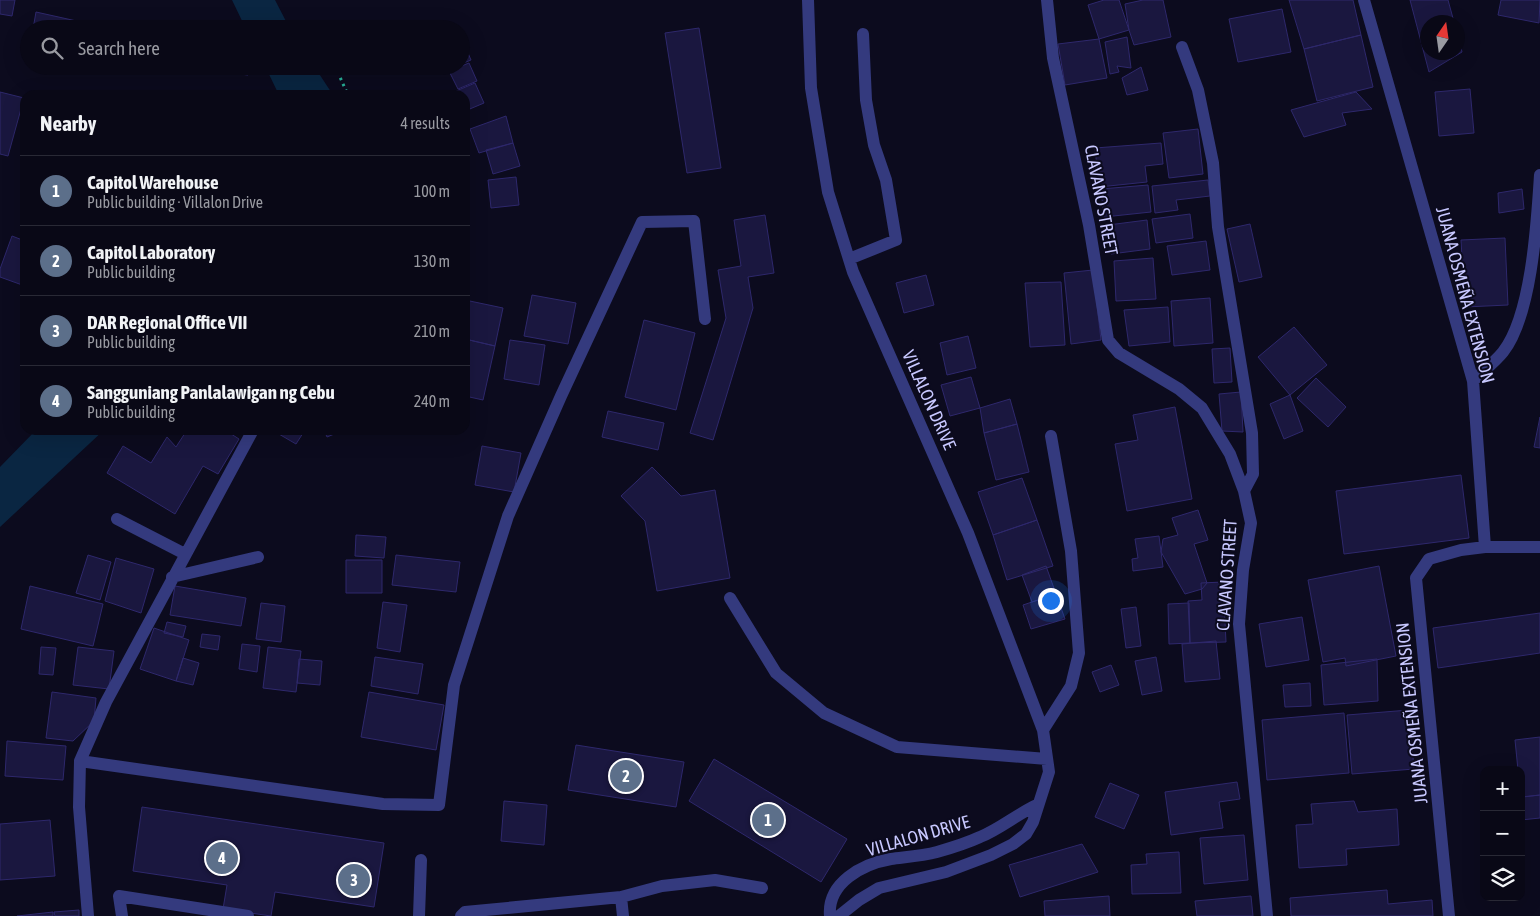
<!DOCTYPE html>
<html lang="en">
<head>
<meta charset="utf-8">
<style>
  :root { --surface:#090816; --page:#171623; --text:#f1f3f6; --muted:#999aa1; --line:#292935; --accent:#8c9099 }
  body { margin:0; font-family:"Asap Condensed",sans-serif; background:var(--page); color:var(--text) }
  .controls { position:absolute; right:15px; bottom:15px; display:grid; overflow:hidden; border-radius:10px; box-shadow:0 5px 20px #0002 }
  .controls button { width:45px; height:45px; display:grid; place-items:center; padding:0; border:0; border-bottom:1px solid var(--line); background:var(--surface); color:var(--text); font:25px sans-serif }
  .compass { position:absolute; left:1420px; top:15px; width:45px; height:45px; border-radius:50%; background:var(--surface); box-shadow:0 5px 20px #0002; rotate:13deg }
  .you { position:absolute; left:1050px; top:600px; width:18px; height:18px; margin:-12px; border:4px solid #fff; border-radius:50%; background:#1a73e8; box-shadow:0 0 0 8px #1a73e833 }
  .badge { display:grid; place-items:center; width:32px; height:32px; border-radius:50%; background:var(--accent); color:#fff; font-size:16px; font-weight:700 }
  .pin { position:absolute; translate:-50% -50%; border:2px solid #fff; box-shadow:0 1px 5px #0006 }
  .list { margin:0; padding:0; list-style:none }
  h2 { display:flex; justify-content:space-between; align-items:center; height:65px; margin:0; padding:0 20px; font-size:21px }
  h2 small { font-size:16px; font-weight:400; color:var(--muted) }
  .list li { display:grid; grid-template-columns:32px 1fr auto; gap:15px; align-items:center; box-sizing:border-box; height:70px; padding:0 20px; border-top:1px solid var(--line) }
  .list b { display:block; font-size:19px; white-space:nowrap }
  .list p { margin:0; font-size:16px; white-space:nowrap; color:var(--muted) }
  .list em { font-size:16px; font-style:normal; color:var(--muted) }
  .icon { flex:none; width:28px; height:28px; fill:none; stroke:currentColor; stroke-width:2; stroke-linecap:round; stroke-linejoin:round }
  .map { position:relative; flex:none; width:1540px; height:916px; overflow:hidden }
  .search { position:absolute; background:var(--surface); box-shadow:0 5px 20px #0002; left:20px; top:20px; width:450px; height:55px; display:flex; align-items:center; gap:12px; box-sizing:border-box; padding:0 18px; border-radius:28px; color:var(--muted); font-size:19px }
  .panel { position:absolute; background:var(--surface); box-shadow:0 5px 20px #0002; left:20px; top:90px; width:450px; height:345px; border-radius:15px }
  .map>svg:first-child { display:block }
  .water { fill:#0a2642 }
  .building { fill:#1a173f; stroke:#2e286c }
  .lines { fill:none; stroke-linecap:round; stroke-linejoin:round }
  .path { stroke:#29b29a; stroke-width:3; stroke-dasharray:2.5 4; stroke-linecap:butt }
  .minor { stroke:#343a7e; stroke-width:12 }
  .labels { text-anchor:middle; stroke-width:4; stroke-linejoin:round; paint-order:stroke }
  .street-label { font-size:18px; fill:#c8c8ff; stroke:#0c0b1e }
</style>
</head>
<body>
<div class="map">
<svg width="1540" height="916" viewBox="0 0 1540 916">
  <rect width="100%" height="100%" fill="#0c0b1e"/>
  <path class="water" d="M232 0H275L290 29H246Z
    M265 66H314L333 95H279Z
    M36 430H104L0 527V467Z"/>
  <path class="building" d="M0 0H15L12 16 0 14Z
    M1104 0H1119L1129 30 1099 39 1088 5Z
    M1143 0H1163L1171 37 1134 45 1129 30 1125 4Z
    M1289 0H1353L1361 35 1304 49Z
    M1410 0H1448L1454 22H1428V52H1458V35L1462 52 1429 72Z
    M1501 0H1540L1539 23 1498 15Z
    M1282 9 1291 52 1238 62 1229 19Z
    M36 12 81 22 79 29H33Z
    M388 23 392 29H379Z
    M699 28 721 168 687 173 665 33Z
    M1361 35 1373 87 1317 101 1304 49Z
    M461 37 471 60 461 64Z
    M1127 37 1131 68 1117 66 1119 72 1110 74 1105 42Z
    M1099 39 1107 78 1065 85 1058 44Z
    M469 63 477 81 458 89 449 71Z
    M193 66H249L248 75 192 68Z
    M1141 67 1148 90 1127 95 1122 78Z
    M475 83 484 103 465 111V95L449 94Z
    M1470 89 1474 133 1439 136 1435 92Z
    M0 92 24 98 8 156 0 154Z
    M252 92V95H223V93Z
    M1356 92 1372 109 1342 113 1346 125 1304 137 1291 110Z
    M506 116 513 143 479 153 470 129Z
    M1198 129 1203 174 1169 178 1163 133Z
    M513 143 520 166 493 174 486 150Z
    M1161 143 1163 164 1145 166 1147 182 1099 187 1095 148Z
    M516 177 519 205 491 208 488 180Z
    M1208 180 1210 196 1176 200 1178 210 1155 213 1152 186Z
    M1148 185 1151 212 1104 217 1101 189Z
    M1522 189 1524 209 1499 213 1498 193Z
    M1190 214 1193 238 1156 243 1152 219Z
    M765 215 774 273 748 277 753 308 713 440 690 433 726 318 718 270 741 266 734 220Z
    M1147 220 1150 249 1111 254 1108 225Z
    M1250 224 1262 277 1239 282 1227 229Z
    M12 236 25 241V286L0 277V269Z
    M1505 238 1508 305 1465 307 1461 240Z
    M1206 241 1210 270 1172 275 1167 246Z
    M1153 258 1156 299 1116 301 1114 261Z
    M1093 270 1101 340 1071 344 1064 273Z
    M926 275 934 305 904 313 896 283Z
    M1061 282 1065 345 1030 347 1025 283Z
    M532 295 576 303 568 344 524 336Z
    M1210 298 1213 343 1174 346 1171 301Z
    M465 300 503 308 495 346 465 339Z
    M1168 307 1170 342 1129 346 1124 310Z
    M644 320 695 333 676 410 625 397Z
    M1294 327 1327 365 1290 395 1258 357Z
    M968 336 976 368 947 375 940 343Z
    M465 339 495 346 483 400 465 396Z
    M510 340 545 345 539 385 504 379Z
    M1230 348 1232 382 1214 383 1212 349Z
    M971 377 980 408 950 416 941 385Z
    M1316 378 1346 407 1328 427 1297 398Z
    M1241 392 1243 432 1222 431 1219 394Z
    M1290 395 1303 431 1284 439 1270 404Z
    M1010 399 1017 424 984 433 980 408Z
    M1175 407 1192 499 1127 511 1115 444 1138 440 1133 415Z
    M608 411 664 423 658 450 602 437Z
    M1540 417V448L1534 447Z
    M1017 424 1029 472 996 480 984 433Z
    M187 430H225L239 439 218 474 203 466 175 514 107 473 123 446 151 463 167 437 176 447Z
    M272 430H305L296 444Z
    M324 430H344L327 437Z
    M482 446 521 453 514 492 475 485Z
    M652 467 681 496 715 490 730 578 657 591 645 521 621 496Z
    M1461 475 1469 538 1344 554 1336 491Z
    M1022 478 1037 520 993 535 978 492Z
    M1198 510 1208 540 1194 544 1207 583 1202 589 1185 594 1161 552 1163 539 1178 535 1172 518Z
    M1037 520 1053 566 1007 580 993 535Z
    M356 535 386 537 384 558 355 556Z
    M1159 536 1163 567 1133 571 1132 559 1138 558 1135 539Z
    M88 555 111 562 100 600 76 593Z
    M396 555 460 562 456 592 392 585Z
    M116 558 154 569 141 613 105 601Z
    M346 560H382V593H346Z
    M1046 566 1056 594 1032 602 1022 575Z
    M1379 566 1396 656 1346 666 1345 658 1323 662 1308 580Z
    M1223 582 1226 642 1190 643 1188 601 1202 600 1201 583Z
    M30 586 103 604 93 646 21 629Z
    M175 586 246 598 241 626 170 615Z
    M1056 594 1065 619 1031 629 1023 605Z
    M383 602 407 605 400 652 377 648Z
    M261 603 285 606 281 642 256 639Z
    M1189 603 1190 643 1169 644 1168 604Z
    M1136 607 1141 646 1126 648 1121 609Z
    M1540 613V653L1438 668 1433 628Z
    M1302 617 1309 660 1266 667 1259 624Z
    M167 622 186 626 183 637 164 633Z
    M154 628 189 640 176 681 140 669Z
    M202 634 220 636 218 650 200 647Z
    M1216 641 1220 679 1185 682 1182 644Z
    M242 644 260 646 257 672 239 669Z
    M41 647 56 648 53 675 39 674Z
    M78 647 114 651 109 689 73 685Z
    M268 647 301 651 296 692 263 688Z
    M375 657 423 664 418 694 371 686Z
    M1156 657 1162 691 1142 695 1135 661Z
    M183 658 199 663 193 685 176 681Z
    M299 659 322 661 320 685 297 683Z
    M1377 659 1378 701 1324 705 1321 665Z
    M1111 665 1119 685 1100 692 1092 672Z
    M1310 683 1311 706 1285 707 1283 685Z
    M52 692 96 698 94 721 73 741 46 738Z
    M369 692 444 705 436 750 361 737Z
    M1409 710 1414 769 1352 774 1347 715Z
    M1344 713 1349 773 1267 780 1262 720Z
    M1540 737V795L1523 797 1521 770H1518L1515 740Z
    M7 741 66 746 63 780 5 776Z
    M576 745 684 762 676 807 568 790Z
    M714 759 847 839 821 882 689 801Z
    M1237 782 1240 799 1219 802 1223 828 1171 835 1165 792Z
    M1110 783 1139 795 1124 829 1095 817Z
    M1540 795V818L1521 820V797Z
    M504 801 547 805 544 845 501 841Z
    M1354 801 1358 812 1397 809 1399 845 1346 849 1347 865 1299 868 1296 825 1313 824 1311 804Z
    M142 807 384 843 374 907 275 892 271 916 223 909 227 885 133 871Z
    M50 820 55 876 0 880V824Z
    M1244 835 1248 880 1204 884 1200 838Z
    M1082 844 1098 872 1020 897 1009 865Z
    M1179 852 1181 893 1132 894 1131 865 1147 864 1146 854Z
    M1387 890 1388 904 1432 900 1433 916H1291L1290 898Z
    M1109 896 1110 916H1045L1044 901Z
    M1251 896 1253 916H1197L1195 901Z
    M79 910V916H55L54 912Z
    M53 912V916H17Z"/>
  <g class="lines">
    <path class="path" d="M335 66 348 95"/>
    <path class="minor" d="M808 0 811 88 828 192 853 272 968 533 1043 730 1049 772 1033 822 1026 834 1013 844 991 855 946 872 879 888 859 900 839 916
      M1047 0 1053 58 1089 225 1108 340 1119 353 1179 389 1202 408 1230 454 1244 491 1251 523 1243 570 1239 624 1267 916
      M1364 0 1473 381 1485 547
      M1182 47 1198 90 1213 163 1218 227 1252 433 1253 474 1244 491
      M849 259 896 240 886 180 874 145 866 100 863 34
      M1473 381C1482 372 1495 362 1503 352 1532 315 1537 221 1540 175
      M117 519 185 554
      M172 577 258 557
      M730 598 776 673 824 713 897 747 1047 759
      M1043 730 1071 686 1079 653 1071 551 1051 436
      M80 761 383 804 439 805 454 685 508 516 561 396 642 222 694 221 705 319
      M621 897 623 916
      M88 916 79 807 80 761 106 702 253 430
      M122 916 119 896 248 916
      M419 916 421 860
      M461 916 465 912 621 897 662 886 715 880 762 888
      M830 916C827 883 862 864 891 859 906 857 922 856 937 852 951 848 967 843 980 837 1000 829 1017 814 1037 805
      M1449 916 1416 578 1429 559 1461 550 1485 547H1540"/>
  </g>
  <g class="labels">
    <g class="street-label">
      <text transform="translate(1101 200) rotate(79)" y="6">CLAVANO STREET</text>
      <text transform="translate(1465 295) rotate(75)" y="6">JUANA OSMEÑA EXTENSION</text>
      <text transform="translate(929 400) rotate(66)" y="6">VILLALON DRIVE</text>
      <text transform="translate(1227 575) rotate(-86)" y="6">CLAVANO STREET</text>
      <text transform="translate(1412 713) rotate(-96)" y="6">JUANA OSMEÑA EXTENSION</text>
      <text transform="translate(918 836) rotate(-16)" y="6">VILLALON DRIVE</text>
    </g>
  </g>
</svg>
<div class="controls">
<button>+</button>
<button>−</button>
<button><svg class="icon" aria-label="layers" viewBox="0 0 24 24"><path d="M12 4l9 5-9 5-9-5zM3 14l9 5 9-5"/></svg></button>
</div>
<svg class="compass" viewBox="-18 -18 36 36"><path d="M0-13l5 13h-10z" fill="#e53935"/><path d="M0 13l5-13h-10z" fill="#999aa1"/></svg>
<div class="you"></div>
<div class="pin badge" style="left:768px;top:820px;background:#5c6f8a">1</div>
<div class="pin badge" style="left:626px;top:776px;background:#5c6f8a">2</div>
<div class="pin badge" style="left:354px;top:880px;background:#5c6f8a">3</div>
<div class="pin badge" style="left:222px;top:858px;background:#5c6f8a">4</div>
<div class="search"><svg class="icon" aria-label="search" viewBox="0 0 24 24"><circle cx="10" cy="10" r="6"/><path d="M15 15l6 6"/></svg>Search here</div>
<section class="panel">
<h2>Nearby<small>4 results</small></h2>
<ul class="list">
<li><span class="badge" style="background:#5c6f8a">1</span><div><b>Capitol Warehouse</b><p>Public building · Villalon Drive</p></div><em>100 m</em></li>
<li><span class="badge" style="background:#5c6f8a">2</span><div><b>Capitol Laboratory</b><p>Public building</p></div><em>130 m</em></li>
<li><span class="badge" style="background:#5c6f8a">3</span><div><b>DAR Regional Office VII</b><p>Public building</p></div><em>210 m</em></li>
<li><span class="badge" style="background:#5c6f8a">4</span><div><b>Sangguniang Panlalawigan ng Cebu</b><p>Public building</p></div><em>240 m</em></li>
</ul>
</section>
</div>
</body>
</html>
